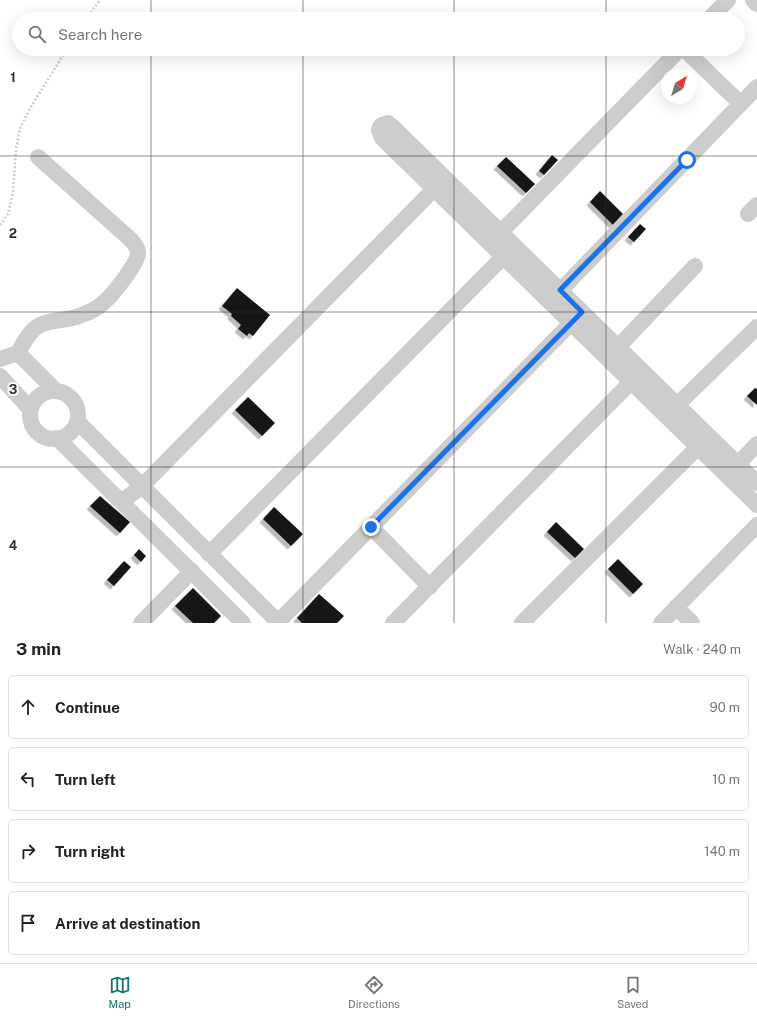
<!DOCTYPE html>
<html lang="en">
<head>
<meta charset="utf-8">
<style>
  :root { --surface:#fff; --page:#f2f2f2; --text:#222; --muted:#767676; --line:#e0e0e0; --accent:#0f766e }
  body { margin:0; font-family:"Public Sans",sans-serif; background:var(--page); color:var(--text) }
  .compass { position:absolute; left:661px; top:68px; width:36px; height:36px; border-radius:50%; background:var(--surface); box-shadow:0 4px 16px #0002; rotate:38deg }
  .stop { position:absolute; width:12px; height:12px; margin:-9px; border:3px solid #1a73e8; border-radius:50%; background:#fff }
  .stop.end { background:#1a73e8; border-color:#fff; box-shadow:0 1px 4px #0008 }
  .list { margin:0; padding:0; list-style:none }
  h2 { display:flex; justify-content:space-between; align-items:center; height:52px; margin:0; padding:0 16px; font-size:17px }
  h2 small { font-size:13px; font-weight:400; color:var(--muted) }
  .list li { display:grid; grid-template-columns:26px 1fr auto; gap:12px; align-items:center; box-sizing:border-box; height:64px; margin:0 8px 8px; padding:0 8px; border:1px solid var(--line); border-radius:6px }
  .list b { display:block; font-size:15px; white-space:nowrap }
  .list em { font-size:13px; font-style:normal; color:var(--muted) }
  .icon { flex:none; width:22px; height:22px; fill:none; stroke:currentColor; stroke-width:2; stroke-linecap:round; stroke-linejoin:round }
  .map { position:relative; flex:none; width:757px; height:623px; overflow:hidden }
  .search { position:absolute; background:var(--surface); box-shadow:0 4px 16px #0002; left:12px; right:12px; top:12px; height:44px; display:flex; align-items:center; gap:10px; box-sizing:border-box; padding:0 14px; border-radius:22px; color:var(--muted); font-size:15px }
  .sheet { height:340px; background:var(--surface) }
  nav { display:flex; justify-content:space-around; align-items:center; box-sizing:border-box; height:56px; border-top:1px solid var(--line); background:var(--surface); font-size:11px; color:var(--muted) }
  nav a { display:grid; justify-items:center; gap:2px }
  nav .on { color:var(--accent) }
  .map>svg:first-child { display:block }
  .building { fill:#171717; filter:url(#shadow) }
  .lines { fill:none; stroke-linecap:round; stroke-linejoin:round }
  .path { stroke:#cdcdcd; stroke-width:2.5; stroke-dasharray:2 2; stroke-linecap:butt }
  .minor { stroke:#cdcdcd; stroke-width:16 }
  .route { stroke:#1a73e8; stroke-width:5 }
  .grid { fill:none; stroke:#303030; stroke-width:1; stroke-opacity:0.55 }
  .grid-label { font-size:13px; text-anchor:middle; font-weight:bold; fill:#303030; stroke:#fff; stroke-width:4; stroke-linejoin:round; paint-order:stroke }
</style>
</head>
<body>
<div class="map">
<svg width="757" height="623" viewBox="0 0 757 623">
  <defs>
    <filter id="shadow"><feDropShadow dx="-3.5" dy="3.5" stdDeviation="0" flood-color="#0004"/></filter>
  </defs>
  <rect width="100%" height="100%" fill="#fff"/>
  <path class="building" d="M552 155 558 160 544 175 539 171Z
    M506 157 535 184 526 193 497 166Z
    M600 191 623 214 613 225 590 202Z
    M640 224 646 229 634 242 628 237Z
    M237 288 270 315 253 336 249 333 247 336 238 329 241 325 231 316 232 314 222 306Z
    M755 388 757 389V405L747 396Z
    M248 397 275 423 262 436 235 410Z
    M100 496 130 522 120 533 90 506Z
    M274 507 303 534 291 546 263 519Z
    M556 522 584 549 575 558 547 532Z
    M139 549 146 556 141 562 134 555Z
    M618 559 643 584 633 594 608 569Z
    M124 561 131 567 114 586 107 580Z
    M193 588 221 616 214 623H193L175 606Z
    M319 594 344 616 337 623H302L297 618Z"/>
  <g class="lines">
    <path class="path" d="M86 19 100 0
      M0 225 8 214 13 192 16 149 20 128 32 105 67 49"/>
    <path class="minor" d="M753 0 757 4
      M709 19 728 0
      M684 49 741 104
      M748 214 757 205
      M501 232 680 49
      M554 297 757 87
      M618 347 695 266
      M18 353 55 390
      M0 359 18 353C23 343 30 330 40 325 52 319 67 321 79 316 88 313 97 309 103 303 112 296 138 263 138 253 138 247 133 242 129 238L38 157
      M0 376 30 409
      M30 415a24 24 0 1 1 48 0a24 24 0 1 1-48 0Z
      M677 405 757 327
      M77 421 279 623
      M57 438 243 623
      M738 464 757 444
      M757 483 394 128 388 123C383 124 380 125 379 130L382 138 757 505
      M121 502 141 487 441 182
      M371 527 430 587
      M209 554 503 257
      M676 607 692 623
      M141 623 192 571
      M277 623 578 316
      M393 623 631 382
      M522 623 705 440
      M661 623 757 525"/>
  </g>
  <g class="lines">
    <path class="route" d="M371 527 582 312 560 290 687 160"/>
  </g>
  <path class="grid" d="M151 0V19M303 0V19M454 0V19M606 0V19M151 49V623M303 49V623M454 49V623M606 49V623M0 156H757M0 312H757M0 467H757"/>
  <g class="grid-label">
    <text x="13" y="82">1</text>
    <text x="13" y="238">2</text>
    <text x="13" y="394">3</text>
    <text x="13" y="550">4</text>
  </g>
</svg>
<svg class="compass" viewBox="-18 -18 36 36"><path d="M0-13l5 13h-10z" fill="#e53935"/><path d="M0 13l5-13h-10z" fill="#767676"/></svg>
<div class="stop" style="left:687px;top:160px"></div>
<div class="stop end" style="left:371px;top:527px"></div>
<div class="search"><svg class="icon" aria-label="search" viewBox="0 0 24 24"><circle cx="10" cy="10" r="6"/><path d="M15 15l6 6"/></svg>Search here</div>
</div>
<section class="sheet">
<h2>3 min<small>Walk · 240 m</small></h2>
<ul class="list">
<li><svg class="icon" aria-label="ahead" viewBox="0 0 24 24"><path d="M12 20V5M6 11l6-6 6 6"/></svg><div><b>Continue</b></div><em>90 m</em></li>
<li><svg class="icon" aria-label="left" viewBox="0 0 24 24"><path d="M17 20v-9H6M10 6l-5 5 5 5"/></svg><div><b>Turn left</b></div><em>10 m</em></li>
<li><svg class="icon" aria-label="right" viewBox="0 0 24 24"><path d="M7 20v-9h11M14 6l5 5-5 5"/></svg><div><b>Turn right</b></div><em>140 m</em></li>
<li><svg class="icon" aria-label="arrive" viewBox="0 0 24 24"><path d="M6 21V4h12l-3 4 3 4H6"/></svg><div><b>Arrive at destination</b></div></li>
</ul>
</section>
<nav>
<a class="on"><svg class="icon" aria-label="map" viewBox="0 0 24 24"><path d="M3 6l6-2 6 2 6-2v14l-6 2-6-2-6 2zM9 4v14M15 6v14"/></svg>Map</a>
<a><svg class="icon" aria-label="directions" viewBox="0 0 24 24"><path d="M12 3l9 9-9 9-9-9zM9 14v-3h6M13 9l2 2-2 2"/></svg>Directions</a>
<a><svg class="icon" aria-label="saved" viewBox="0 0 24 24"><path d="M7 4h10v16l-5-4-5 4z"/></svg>Saved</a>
</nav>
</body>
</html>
